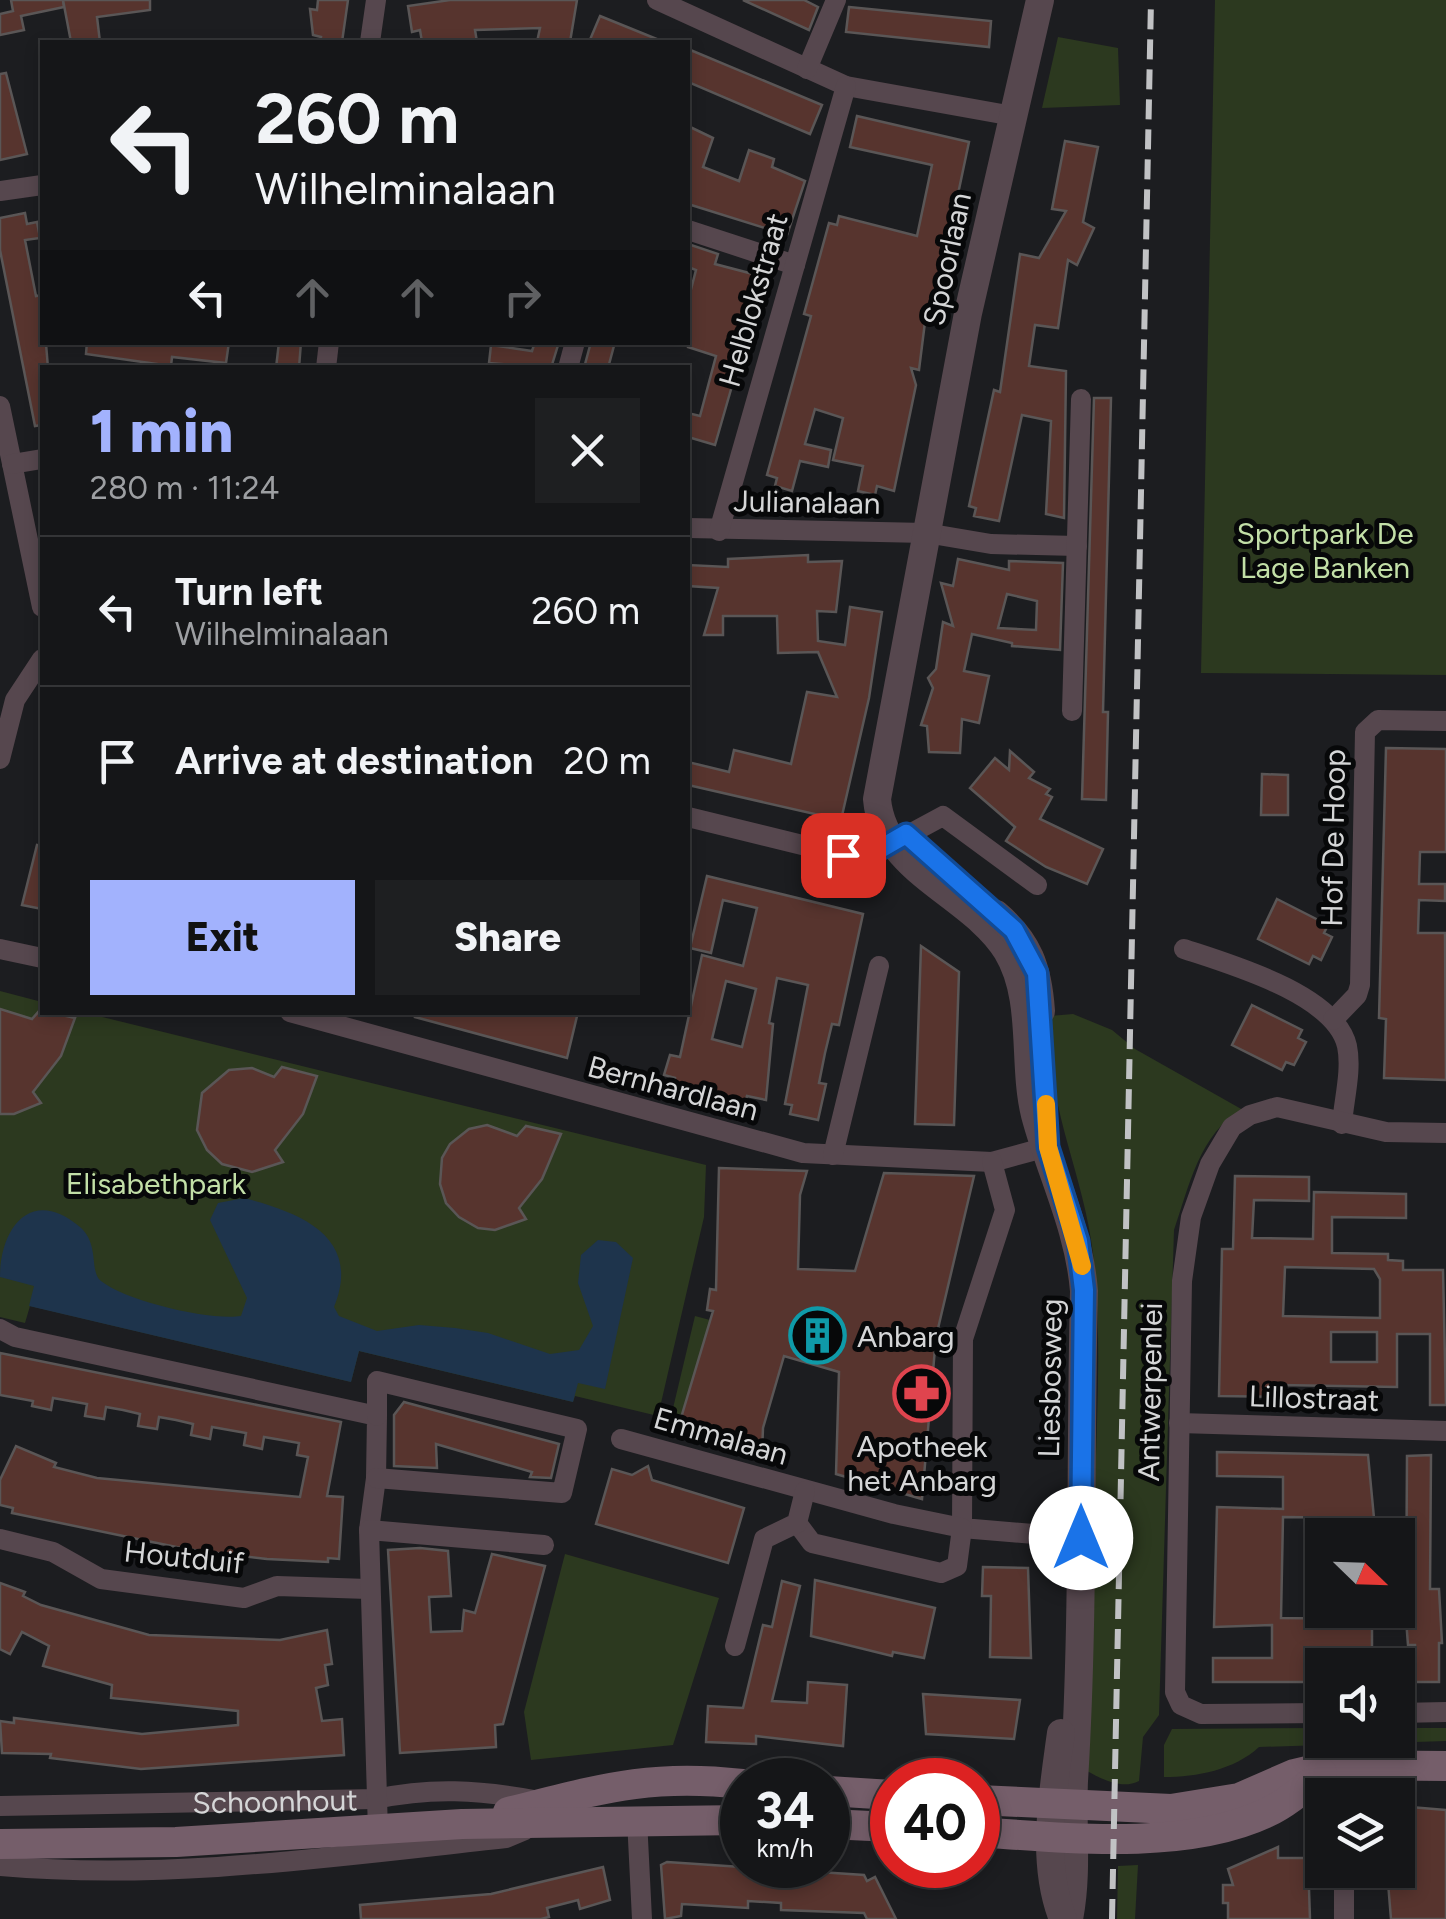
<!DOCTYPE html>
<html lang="en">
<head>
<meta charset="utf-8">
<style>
	body { margin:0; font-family:Figtree,sans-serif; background:#1e1f21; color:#f1f3f6; height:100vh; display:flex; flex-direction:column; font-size:38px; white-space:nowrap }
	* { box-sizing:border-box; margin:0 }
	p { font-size:32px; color:#9d9fa2 }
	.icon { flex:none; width:55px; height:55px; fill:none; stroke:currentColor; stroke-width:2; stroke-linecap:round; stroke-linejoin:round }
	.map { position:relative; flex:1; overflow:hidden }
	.sheet { position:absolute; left:40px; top:365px; width:650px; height:650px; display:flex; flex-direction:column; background:#151618; border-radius:0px; box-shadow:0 5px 15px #0003,0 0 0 2px #343537 }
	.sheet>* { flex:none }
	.top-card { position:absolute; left:40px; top:40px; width:650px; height:305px; border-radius:0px; box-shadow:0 5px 15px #0003,0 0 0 2px #343537; background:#151618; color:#f1f3f6; overflow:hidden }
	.needle { width:65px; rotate:113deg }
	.buttons { position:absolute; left:1305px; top:1518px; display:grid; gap:20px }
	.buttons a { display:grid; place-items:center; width:110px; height:110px; border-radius:0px; background:#151618; box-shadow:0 5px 15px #0003,0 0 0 2px #343537; font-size:50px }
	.speed { position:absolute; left:720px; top:1758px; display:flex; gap:20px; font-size:50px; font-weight:700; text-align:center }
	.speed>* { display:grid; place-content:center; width:130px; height:130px; border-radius:50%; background:#151618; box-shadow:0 5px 15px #0003,0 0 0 2px #343537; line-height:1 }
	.speed small { font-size:25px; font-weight:400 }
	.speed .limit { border:15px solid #d22; background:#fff; color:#111 }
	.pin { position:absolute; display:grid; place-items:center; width:85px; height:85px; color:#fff; margin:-42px; border-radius:20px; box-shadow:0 5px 15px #0006 }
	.me { position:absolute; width:110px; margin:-55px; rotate:0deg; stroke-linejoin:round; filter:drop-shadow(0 0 8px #0008) }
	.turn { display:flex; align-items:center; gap:35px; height:210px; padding:0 50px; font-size:45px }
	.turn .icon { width:130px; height:130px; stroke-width:2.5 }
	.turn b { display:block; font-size:70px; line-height:85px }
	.lanes { display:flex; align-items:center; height:95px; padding:0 50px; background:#0003; justify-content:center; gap:50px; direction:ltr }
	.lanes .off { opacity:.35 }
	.round { display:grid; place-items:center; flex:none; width:105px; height:105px; border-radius:0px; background:#1e1f21 }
	.summary { display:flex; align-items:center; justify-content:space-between; height:170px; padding:0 50px }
	h1 { font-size:60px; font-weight:800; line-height:75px; color:#a2b2fd }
	.primary-button { display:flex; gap:20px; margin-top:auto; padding:20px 50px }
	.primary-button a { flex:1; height:115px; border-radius:0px; background:#a2b2fd; color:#111; font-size:40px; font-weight:800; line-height:115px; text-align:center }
	.primary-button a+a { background:#1e1f21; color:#f1f3f6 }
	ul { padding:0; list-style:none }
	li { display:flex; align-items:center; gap:30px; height:150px; padding:0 50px; border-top:2px solid #343537 }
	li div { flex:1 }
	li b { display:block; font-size:38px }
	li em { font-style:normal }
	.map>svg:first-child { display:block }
	.green { fill:#2c391f }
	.water { fill:#1e344c }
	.building { fill:#57342e; stroke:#5a5656; stroke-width:2.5; fill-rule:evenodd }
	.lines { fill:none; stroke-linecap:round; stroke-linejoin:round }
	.minor { stroke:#56474e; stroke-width:20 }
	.tertiary { stroke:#56474e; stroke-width:28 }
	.secondary { stroke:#755e6a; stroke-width:30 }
	.rail { stroke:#c1c2c4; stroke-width:6; stroke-dasharray:20 10; stroke-linecap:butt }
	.route-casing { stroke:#114b97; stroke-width:25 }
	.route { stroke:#1a73e8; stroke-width:18 }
	.slow { stroke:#f59e0b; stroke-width:18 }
	.labels { text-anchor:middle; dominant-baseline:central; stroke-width:10; stroke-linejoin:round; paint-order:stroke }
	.street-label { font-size:30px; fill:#d5d6d7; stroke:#070809 }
	.park-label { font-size:30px; fill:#c2dfa7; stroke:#070809 }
	.poi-label { font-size:30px; fill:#d5d6d7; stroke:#070809; text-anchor:start }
</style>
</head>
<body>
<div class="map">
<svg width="1446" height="1919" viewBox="0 0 1446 1919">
	<rect width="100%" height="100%" fill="#1c1d20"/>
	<g class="green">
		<polygon points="1215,0 1446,0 1446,675 1201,673"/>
		<polygon points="1058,37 1118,48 1120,105 1042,108"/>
		<polygon points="0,991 42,1002 42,1012 86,1013 706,1165 704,1217 658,1416 575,1396 573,1402 359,1351 351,1382 30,1306 25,1323 0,1317"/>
		<path d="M 1073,1014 L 1112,1030 L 1135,1049 L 1243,1110 C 1200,1130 1188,1190 1174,1230 L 1159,1715 L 1143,1737 L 1139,1781 C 1122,1790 1102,1779 1087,1771 C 1093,1677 1093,1583 1095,1489 C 1097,1411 1102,1332 1093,1253 C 1083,1170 1044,1102 1050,1016 Z"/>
		<polygon points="695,1316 710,1320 678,1428 669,1425"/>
		<polygon points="565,1554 719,1598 673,1745 531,1760 524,1712"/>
		<path d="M 1322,1728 L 1322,1740 L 1398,1740 L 1398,1728 L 1446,1728 L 1446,1741 L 1259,1747 C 1234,1770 1197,1777 1164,1777 L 1164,1745 L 1172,1729 Z"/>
		<polygon points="1138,1865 1135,1919 1117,1919 1118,1866"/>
	</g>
	<path class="water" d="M 244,1198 C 303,1213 362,1238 334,1307 L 339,1316 L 377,1331 L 419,1325 L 455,1328 L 488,1333 L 550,1354 L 579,1350 L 593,1326 L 578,1283 L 581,1255 L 598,1240 L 616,1242 L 633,1258 L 605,1389 L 578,1383 L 573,1402 L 359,1351 L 351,1382 L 29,1306 L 34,1286 L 0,1277 C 0,1227 32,1186 80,1227 C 100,1244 89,1272 101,1281 C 126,1301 210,1321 241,1316 L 247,1298 L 210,1220 L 218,1203 Z"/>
	<g class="building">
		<polygon points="11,0 63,0 64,7 21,16 24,30 0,35 0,14 13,11"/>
		<polygon points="63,0 150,0 150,10 97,17 100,42 71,42"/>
		<polygon points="318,0 348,0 342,42 320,42 321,37 313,35 310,9 317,10"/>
		<polygon points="450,0 577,0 570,42 537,42 540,28 475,30 477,42 422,42 420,30 412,32 408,6"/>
		<polygon points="743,0 804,0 818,7 809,30"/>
		<polygon points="849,7 991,21 989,47 846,32"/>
		<polygon points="600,16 664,42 589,42"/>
		<polygon points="688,49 822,105 810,134 688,82"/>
		<polygon points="6,73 27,154 0,160 0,74"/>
		<polygon points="857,116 969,142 939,284 929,324 925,322 919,370 911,368 916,385 894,491 877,486 875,495 858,491 863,466 833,460 843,418 815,409 805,444 831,450 828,467 800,461 792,491 775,486 777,478 767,475 811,316 804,314 829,223 837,225 839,216 917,236 932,165 850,147"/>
		<polygon points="688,126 713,138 703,167 739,181 749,150 774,159 772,167 805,181 787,235 688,204"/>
		<polygon points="1065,141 1098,147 1083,222 1094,228 1077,265 1068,260 1058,328 1035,325 1029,366 1066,371 1064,518 1046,514 1051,421 1022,415 999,521 974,516 976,508 969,506 994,390 1000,392 1020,254 1039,258 1066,211 1052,209"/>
		<polygon points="25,213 27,224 37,222 40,238 25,240 36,296 42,295 48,368 42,368 42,425 35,426 0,250 0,218"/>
		<polygon points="688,244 718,254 715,264 772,279 762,315 753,313 715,445 688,437 688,413 700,416 716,356 688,347 688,301 696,270 688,267"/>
		<polygon points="87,342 229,342 226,363 172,357 171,366 86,354"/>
		<polygon points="279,342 301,342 299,368 276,368"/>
		<polygon points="535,342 559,342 551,368 489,363 491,345 532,351"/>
		<polygon points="591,342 615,342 608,368 584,368"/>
		<polygon points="1094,398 1111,398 1103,712 1108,712 1106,800 1082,799"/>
		<polygon points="808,555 808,562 842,561 836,612 817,611 818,641 845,645 850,607 882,612 869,698 841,820 688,785 688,762 729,772 734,750 791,764 807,692 837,697 818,652 778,653 777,616 723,616 723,635 704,635 718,588 688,586 688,565 728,567 728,559"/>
		<path d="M 958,559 L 1009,570 L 1009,561 L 1063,563 L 1060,650 L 1012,646 L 1012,643 L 972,634 L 964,671 L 989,676 L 979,723 L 962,719 L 960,753 L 929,752 L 927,726 L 921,725 L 933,688 L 928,678 L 936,669 L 943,622 L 953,626 L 941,583 L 953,586 ZM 1007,594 L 1037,601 L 1036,630 L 998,628 Z"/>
		<polygon points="1386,748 1446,749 1446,852 1420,852 1419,884 1445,884 1445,901 1419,900 1418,933 1445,933 1446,1080 1384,1078 1386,1019 1379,1018"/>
		<polygon points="1010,751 1034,772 1029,778 1050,789 1046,794 1052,797 1040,819 1103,849 1087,884 1046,867 1006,841 1015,827 970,788 995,758 1009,770"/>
		<polygon points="1262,774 1288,775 1288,815 1261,815"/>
		<polygon points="37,845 42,846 42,909 22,905"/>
		<path d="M 707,876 L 863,914 L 839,1025 L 832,1024 L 825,1053 L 819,1083 L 826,1084 L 818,1120 L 790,1114 L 792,1105 L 785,1104 L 808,985 L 777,978 L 769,1023 L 773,1024 L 766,1100 L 747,1096 L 745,1103 L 674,1085 L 675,1078 L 664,1075 L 670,1055 L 680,1057 L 702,955 L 743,966 L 757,908 L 723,900 L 711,953 L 690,948 ZM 726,981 L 756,989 L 742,1047 L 712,1039 Z"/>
		<polygon points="1277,899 1328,925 1324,933 1332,937 1321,960 1313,956 1309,964 1258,939"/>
		<polygon points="921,946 959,972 954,1125 915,1124"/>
		<polygon points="1252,1005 1302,1030 1298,1038 1306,1042 1294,1065 1286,1062 1282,1070 1232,1045"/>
		<polygon points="0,1009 32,1019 40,1010 75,1018 61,1056 33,1092 41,1103 14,1114 0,1114"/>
		<polygon points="416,1012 578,1012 567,1058 415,1017"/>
		<polygon points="282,1067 317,1076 303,1114 275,1150 283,1162 252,1172 222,1164 207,1150 197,1130 202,1093 229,1070 252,1068 274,1077"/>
		<polygon points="487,1125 517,1136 526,1126 561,1134 542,1179 519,1208 526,1219 495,1230 478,1228 459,1217 446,1203 440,1184 442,1158 450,1144 469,1129"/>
		<polygon points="719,1168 807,1171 800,1195 798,1269 855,1271 884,1173 974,1176 936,1337 922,1499 836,1474 839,1372 784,1356 763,1428 762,1453 678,1428 713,1311 707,1310 710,1289 716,1290"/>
		<path d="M 1235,1176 L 1309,1177 L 1309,1201 L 1254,1200 L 1252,1238 L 1313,1239 L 1314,1192 L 1406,1194 L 1406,1218 L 1332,1217 L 1332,1253 L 1388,1254 L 1388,1260 L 1403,1261 L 1403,1270 L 1443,1270 L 1446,1405 L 1430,1405 L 1430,1334 L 1397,1334 L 1397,1387 L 1281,1385 L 1281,1397 L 1219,1396 L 1222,1249 L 1233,1249 ZM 1285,1267 L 1374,1269 L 1380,1279 L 1380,1318 L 1283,1316 ZM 1331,1332 L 1377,1332 L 1377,1362 L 1331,1362 Z"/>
		<polygon points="0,1353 341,1422 327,1496 343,1497 339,1559 328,1558 328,1562 267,1559 186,1549 12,1513 13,1508 0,1505 0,1480 16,1446 56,1463 54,1467 97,1478 300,1497 308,1457 297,1455 299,1443 264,1437 262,1449 244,1445 246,1433 212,1427 210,1439 191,1435 193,1424 176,1420 159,1417 157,1429 138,1426 140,1414 123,1410 106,1407 104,1419 85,1416 87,1404 53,1398 51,1410 32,1406 33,1401 0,1395"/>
		<polygon points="404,1402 559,1444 551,1478 530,1477 532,1472 436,1444 437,1468 394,1466 394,1415"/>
		<polygon points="1217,1452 1368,1455 1374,1518 1283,1517 1281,1618 1372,1619 1372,1665 1322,1665 1322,1682 1213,1682 1213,1658 1272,1658 1272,1625 1214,1627 1217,1507 1283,1509 1283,1477 1217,1476"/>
		<polygon points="1431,1455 1430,1589 1439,1589 1442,1643 1439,1643 1439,1682 1415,1682 1415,1645 1408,1645 1406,1619 1407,1456"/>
		<polygon points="648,1466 652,1480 744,1508 728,1563 596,1524 612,1469 632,1475"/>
		<polygon points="420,1548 448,1551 451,1596 429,1597 431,1632 462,1631 464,1610 475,1613 492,1554 545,1566 503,1724 495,1725 496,1747 400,1753 388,1550"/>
		<polygon points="983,1567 1028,1568 1031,1658 990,1657 991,1596 982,1596"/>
		<polygon points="815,1580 935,1608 924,1658 893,1652 892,1656 811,1636"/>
		<polygon points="782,1581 800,1586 772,1701 807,1703 808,1682 847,1685 843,1746 756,1736 756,1744 706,1742 708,1706 743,1708 763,1625 772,1627"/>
		<polygon points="0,1583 25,1592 23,1596 41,1605 149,1635 280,1640 327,1630 332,1664 325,1665 328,1685 316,1688 322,1721 342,1719 344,1755 141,1769 50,1758 51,1754 2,1753 0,1721 14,1723 14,1718 142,1734 238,1725 238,1711 111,1698 112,1685 43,1666 49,1646 22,1632 10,1654 0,1649"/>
		<polygon points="923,1694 1020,1700 1014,1739 926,1734"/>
		<polygon points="1398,1806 1446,1810 1446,1919 1391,1919 1387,1870 1398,1870"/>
		<polygon points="1278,1847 1278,1858 1308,1858 1310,1919 1228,1919 1228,1903 1223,1903 1223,1885 1233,1885 1228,1869"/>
		<polygon points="667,1862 864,1875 867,1881 875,1877 896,1919 867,1919 864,1913 781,1910 781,1903 748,1901 748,1908 682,1904 681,1916 665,1919 661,1865"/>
		<polygon points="603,1867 610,1900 580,1909 578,1900 547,1908 549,1917 541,1919 361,1919 360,1905 491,1894"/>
	</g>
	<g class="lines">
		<g class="minor">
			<polyline points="657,0 846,86 1013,116"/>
			<polyline points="370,42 376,0"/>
			<polyline points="807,69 836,0"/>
			<polyline points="0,191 42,185"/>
			<polyline points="688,230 795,265"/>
			<polyline points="326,368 329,342"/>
			<polyline points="568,368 575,342"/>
			<polyline points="0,406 42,607"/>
			<polyline points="12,464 42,459"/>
			<polyline points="688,528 926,533 991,544 1077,546"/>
			<polyline points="719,531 846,86"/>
			<polyline points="1072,711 1081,399"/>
			<polyline points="0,759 15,700 42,659"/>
			<polyline points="688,817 843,855 867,857 943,816 1037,885"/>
			<polyline points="0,949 42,958"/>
			<path d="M 1184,949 C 1229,964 1335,994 1347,1046 C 1352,1070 1344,1099 1342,1124"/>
			<polyline points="290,1012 803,1153 992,1162 1047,1147"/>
			<polyline points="1333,1020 1357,995 1360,985 1365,732 1378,720 1445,721"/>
			<polyline points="833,1155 879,966"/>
			<polyline points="992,1162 1005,1210 963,1339 962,1528 1081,1538"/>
			<polyline points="0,1329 15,1337 377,1416 376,1478 369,1530"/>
			<polyline points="1179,1423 1446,1431"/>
			<polyline points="621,1439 894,1514 962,1528 957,1566 941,1573 812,1543 797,1523"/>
			<polyline points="376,1478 562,1493 577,1429 377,1381 377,1416"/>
			<polyline points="0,1539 53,1552 101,1579 244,1598 277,1586 368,1589"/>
			<polyline points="735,1646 764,1539 797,1523 805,1491"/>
			<polyline points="1322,1713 1201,1714 1181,1705 1175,1692 1182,1281 1191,1217 1210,1164 1232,1127 1250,1115 1277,1107 1386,1132 1446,1133"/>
			<polyline points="1398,1713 1446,1712"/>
			<path id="s1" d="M 0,1806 L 376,1799 C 431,1787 479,1790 534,1800"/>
			<polyline points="637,1819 642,1919"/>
			<polyline points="378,1831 369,1530 544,1545"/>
			<path d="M 0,1866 C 168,1881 339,1856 506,1838 L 525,1830"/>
			<polyline points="1344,1870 1344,1919"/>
		</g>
		<g class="tertiary">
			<path d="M 1040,0 L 968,313 L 877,799 C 883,872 973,895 1007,951 C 1036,999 1022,1063 1035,1115 C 1051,1175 1079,1228 1084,1291 C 1080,1454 1084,1619 1074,1781 C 1072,1828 1078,1873 1069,1919"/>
			<path d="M 996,914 C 1029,942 1038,968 1041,1011"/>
			<path d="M 1061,1733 C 1053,1792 1040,1862 1063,1919"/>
		</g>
		<g class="secondary">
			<polyline points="828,1791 892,1795"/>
			<polyline points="978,1800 1171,1809 1239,1798 1294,1774 1332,1765 1446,1766"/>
			<path d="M 508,1812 C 597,1790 649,1773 742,1784"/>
			<polyline points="828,1824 892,1827"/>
			<path d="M 978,1832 C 1065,1838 1185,1851 1266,1813 C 1286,1804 1304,1788 1322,1773"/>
			<polyline points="0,1844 176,1842 462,1824 742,1820"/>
		</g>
		<polyline class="rail" points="1112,1919 1151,0"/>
	</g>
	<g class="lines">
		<defs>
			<polyline id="route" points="843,855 868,856 906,834 1014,930 1037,973 1048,1147 1078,1241 1084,1290 1081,1538"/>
		</defs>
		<use href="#route" class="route-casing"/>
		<use href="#route" class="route"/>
		<polyline class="slow" points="1046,1104 1048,1147 1082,1266"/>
	</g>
	<defs>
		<symbol id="building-ring" viewBox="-11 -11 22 22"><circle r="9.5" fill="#070809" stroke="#0f9aa8" stroke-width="1.5"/><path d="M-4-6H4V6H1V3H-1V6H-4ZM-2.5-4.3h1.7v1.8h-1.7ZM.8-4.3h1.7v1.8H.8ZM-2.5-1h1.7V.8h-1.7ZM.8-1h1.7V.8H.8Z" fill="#0f9aa8"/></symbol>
		<symbol id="pharmacy-ring" viewBox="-11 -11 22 22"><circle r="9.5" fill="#070809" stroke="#e0444e" stroke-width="1.5"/><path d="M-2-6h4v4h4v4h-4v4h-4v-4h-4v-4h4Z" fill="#e0444e"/></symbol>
	</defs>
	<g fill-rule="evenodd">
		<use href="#building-ring" x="786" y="1304" width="63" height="63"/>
		<use href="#pharmacy-ring" x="890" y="1362" width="63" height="63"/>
	</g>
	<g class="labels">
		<g class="street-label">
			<text transform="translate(947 259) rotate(-78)">Spoorlaan</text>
			<text transform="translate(753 300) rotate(-74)">Helblokstraat</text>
			<text transform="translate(807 502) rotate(1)">Julianalaan</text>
			<text transform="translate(1333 838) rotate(-89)">Hof De Hoop</text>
			<text transform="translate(673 1088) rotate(15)">Bernhardlaan</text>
			<text transform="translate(1050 1378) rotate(-89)">Liesbosweg</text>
			<text transform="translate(1150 1392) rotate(-89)">Antwerpenlei</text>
			<text transform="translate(1314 1398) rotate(2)">Lillostraat</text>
			<text transform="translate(721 1436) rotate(16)">Emmalaan</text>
			<text transform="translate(184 1557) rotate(6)">Houtduif</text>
			<text stroke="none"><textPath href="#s1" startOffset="275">Schoonhout</textPath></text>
		</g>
		<g class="park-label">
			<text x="1325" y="533">Sportpark De<tspan x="1325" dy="34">Lage Banken</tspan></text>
			<text x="156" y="1183">Elisabethpark</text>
		</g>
		<g class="poi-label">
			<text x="857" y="1336">Anbarg</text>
			<text x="922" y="1446" text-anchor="middle">Apotheek<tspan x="922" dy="34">het Anbarg</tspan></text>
		</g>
	</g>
</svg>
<div class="buttons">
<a><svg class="needle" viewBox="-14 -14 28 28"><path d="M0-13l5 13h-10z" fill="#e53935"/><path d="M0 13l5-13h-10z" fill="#9d9fa2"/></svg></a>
<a><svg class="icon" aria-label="sound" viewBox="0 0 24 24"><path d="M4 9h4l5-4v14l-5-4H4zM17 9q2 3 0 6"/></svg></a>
<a><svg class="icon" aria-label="layers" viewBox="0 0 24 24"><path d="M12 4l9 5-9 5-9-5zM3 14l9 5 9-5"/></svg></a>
</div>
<div class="speed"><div>34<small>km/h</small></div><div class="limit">40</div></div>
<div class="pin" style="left:843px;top:855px;background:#d93025"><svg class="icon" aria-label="arrive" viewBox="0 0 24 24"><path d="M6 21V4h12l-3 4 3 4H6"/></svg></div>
<svg class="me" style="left:1081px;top:1538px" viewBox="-20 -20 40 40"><circle r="19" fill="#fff"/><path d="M0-13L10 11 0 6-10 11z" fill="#1a73e8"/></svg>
<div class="top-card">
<div class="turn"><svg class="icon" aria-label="left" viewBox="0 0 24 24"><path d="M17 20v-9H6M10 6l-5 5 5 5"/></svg><div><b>260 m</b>Wilhelminalaan</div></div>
<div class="lanes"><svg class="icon" aria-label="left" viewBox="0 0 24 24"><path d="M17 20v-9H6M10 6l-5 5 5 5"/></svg><svg class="icon off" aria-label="ahead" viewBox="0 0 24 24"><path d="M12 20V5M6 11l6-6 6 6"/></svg><svg class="icon off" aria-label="ahead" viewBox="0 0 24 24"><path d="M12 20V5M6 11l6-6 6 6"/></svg><svg class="icon off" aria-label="right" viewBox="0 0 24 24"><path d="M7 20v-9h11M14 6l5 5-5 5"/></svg></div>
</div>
<section class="sheet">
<div class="summary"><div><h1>1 min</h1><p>280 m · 11:24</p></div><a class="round"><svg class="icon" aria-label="close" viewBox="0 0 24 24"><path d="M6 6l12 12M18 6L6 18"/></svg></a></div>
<ul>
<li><svg class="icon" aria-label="left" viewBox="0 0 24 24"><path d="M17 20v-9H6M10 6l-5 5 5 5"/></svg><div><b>Turn left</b><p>Wilhelminalaan</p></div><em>260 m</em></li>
<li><svg class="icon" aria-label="arrive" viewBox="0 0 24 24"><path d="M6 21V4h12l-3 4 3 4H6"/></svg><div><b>Arrive at destination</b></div><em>20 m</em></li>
</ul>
<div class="primary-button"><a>Exit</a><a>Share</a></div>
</section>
</div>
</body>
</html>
